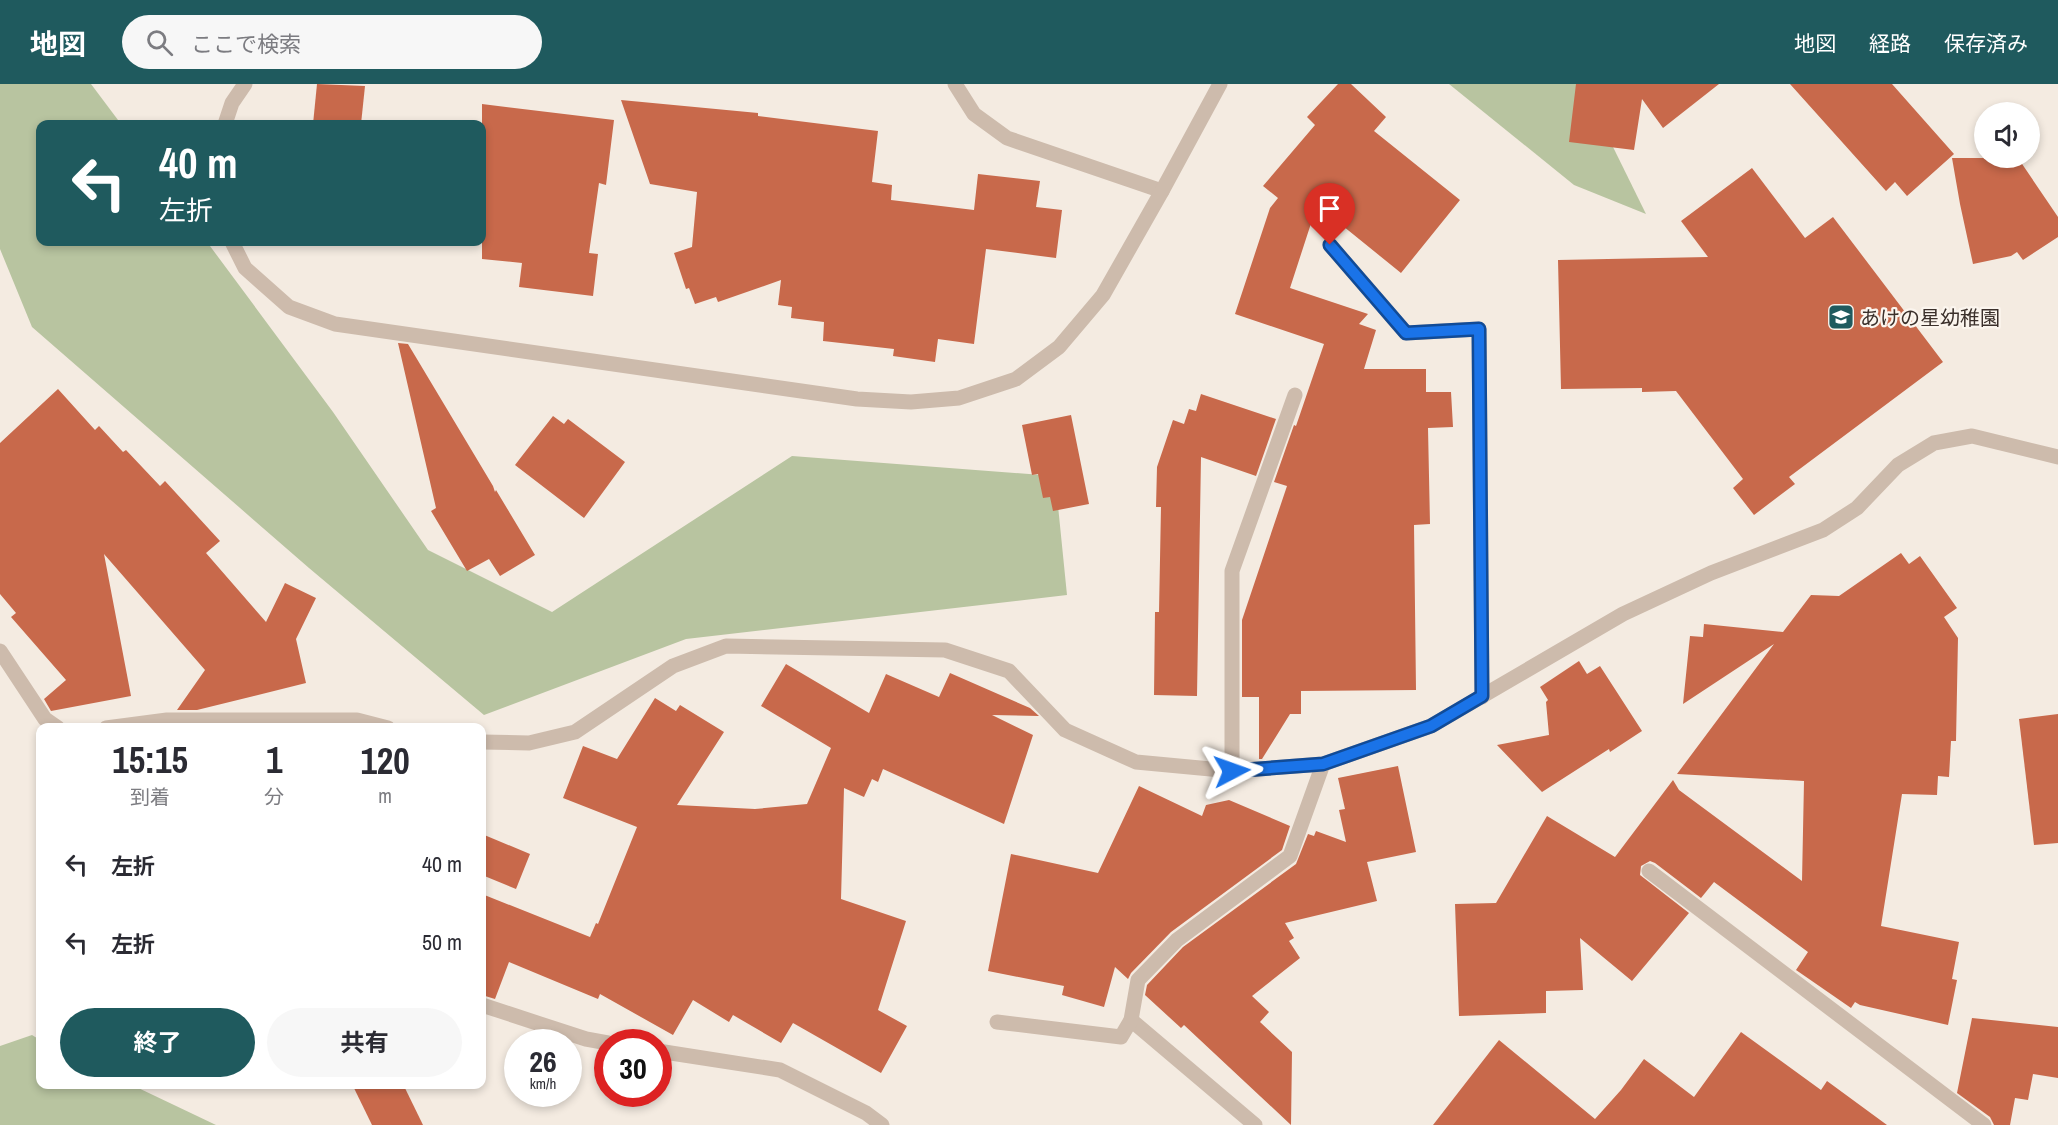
<!DOCTYPE html>
<html lang="ja">
<head>
<meta charset="utf-8">
<style>
	body { margin:0; font-family:"Archivo Narrow","Noto Sans JP",sans-serif; background:#f7f7f7; color:#2b2b33; height:100vh; display:flex; flex-direction:column; font-size:22px; white-space:nowrap }
	* { box-sizing:border-box; margin:0 }
	p { font-size:20px; color:#7c7c81 }
	.icon { flex:none; width:33px; height:33px; fill:none; stroke:currentColor; stroke-width:2; stroke-linecap:round; stroke-linejoin:round }
	.map { position:relative; flex:1; overflow:hidden }
	.side { position:absolute; left:36px; top:639px; width:450px; height:366px; display:flex; flex-direction:column; background:#fff; border-radius:12px; box-shadow:0 3px 9px #0003 }
	.side>* { flex:none }
	.guide { position:absolute; left:36px; top:36px; width:450px; height:126px; border-radius:12px; box-shadow:0 3px 9px #0003; background:#1f5a5e; color:#fff; overflow:hidden }
	.buttons { position:absolute; left:1974px; top:18px; display:grid; gap:12px }
	.buttons a { display:grid; place-items:center; width:66px; height:66px; border-radius:50%; background:#fff; box-shadow:0 3px 9px #0003; font-size:30px }
	.speed { position:absolute; left:504px; top:945px; display:flex; gap:12px; font-size:30px; font-weight:700; text-align:center }
	.speed>* { display:grid; place-content:center; width:78px; height:78px; border-radius:50%; background:#fff; box-shadow:0 3px 9px #0003; line-height:1 }
	.speed small { font-size:15px; font-weight:400 }
	.speed .limit { border:9px solid #d22; background:#fff; color:#111 }
	.pin { position:absolute; display:grid; place-items:center; width:51px; height:51px; color:#fff; margin:-62px -26px; border-radius:50% 50% 50% 0; rotate:-45deg; box-shadow:0 0 6px #0007 }
	.pin .icon { rotate:45deg }
	.me { position:absolute; width:66px; margin:-33px; rotate:86deg; stroke-linejoin:round; filter:drop-shadow(0 0 4px #0008) }
	.turn { display:flex; align-items:center; gap:21px; height:126px; padding:0 24px; font-size:27px }
	.turn .icon { width:78px; height:78px; stroke-width:2.5 }
	.turn b { display:block; font-size:42px; line-height:51px }
	.eta { display:flex; justify-content:space-evenly; align-items:center; height:102px; text-align:center }
	.eta b { font-size:36px; font-weight:700; line-height:42px }
	.cta { display:flex; gap:12px; margin-top:auto; padding:12px 24px }
	.cta a { flex:1; height:69px; border-radius:36px; background:#1f5a5e; color:#fff; font-size:24px; font-weight:700; line-height:69px; text-align:center }
	.cta a+a { background:#f7f7f7; color:#2b2b33 }
	ul { padding:0; list-style:none }
	li { display:flex; align-items:center; gap:18px; height:78px; padding:0 24px }
	li div { flex:1 }
	li b { display:block; font-size:22px }
	li em { font-style:normal }
	header { display:flex; align-items:center; gap:36px; box-sizing:border-box; height:84px; padding:0 30px; background:#1f5a5e; color:#fff }
	header strong { font-size:28px }
	nav { display:flex; gap:33px; margin-inline-start:auto; font-size:21px }
	.search { width:420px; height:54px; background:#f7f7f7; display:flex; align-items:center; gap:15px; box-sizing:border-box; padding:0 21px; border-radius:33px; color:#7c7c81; font-size:22px }
	.map>svg:first-child { display:block }
	.green { fill:#b8c4a0 }
	.building { fill:#c8694b }
	.lines { fill:none; stroke-linecap:round; stroke-linejoin:round }
	.minor { stroke:#cdbbac; stroke-width:15 }
	.route-casing { stroke:#114b97; stroke-width:15 }
	.route { stroke:#1a73e8; stroke-width:10 }
	.labels { text-anchor:middle; dominant-baseline:central; stroke-width:4.5; stroke-linejoin:round; paint-order:stroke }
	.poi-label { font-size:20px; fill:#3b302b; stroke:#fbf5ee; text-anchor:start }
</style>
</head>
<body>
<header>
<strong>地図</strong>
<div class="search"><svg class="icon" aria-label="search" viewBox="0 0 24 24"><circle cx="10" cy="10" r="6"/><path d="M15 15l6 6"/></svg>ここで検索</div>
<nav><a>地図</a><a>経路</a><a>保存済み</a></nav>
</header>
<div class="map">
<svg width="2058" height="1041" viewBox="0 0 2058 1041">
	<rect width="100%" height="100%" fill="#f4ebe1"/>
	<g class="green">
		<polygon points="0,0 91,0 121,40 40,40 40,158 207,158 333,328 428,466 552,528 792,372 1055,392 1067,511 686,555 484,631 309,484 32,243 0,165"/>
		<polygon points="1449,0 1582,0 1646,130 1574,101"/>
		<polygon points="32,951 40,956 40,1000 132,1001 216,1041 0,1041 0,962"/>
	</g>
	<g class="building">
		<polygon points="317,0 365,2 361,40 313,40"/>
		<polygon points="1338,0 1351,0 1386,33 1374,47 1460,116 1401,189 1317,121 1290,204 1368,230 1359,240 1376,246 1364,285 1426,285 1426,308 1451,308 1453,343 1428,344 1430,440 1414,441 1416,606 1301,607 1301,630 1290,630 1262,675 1259,675 1259,613 1242,613 1242,536 1287,402 1274,398 1294,341 1296,342 1324,260 1235,230 1270,124 1278,114 1263,102 1315,41 1307,33"/>
		<polygon points="1576,0 1719,0 1663,44 1642,15 1634,66 1569,58"/>
		<polygon points="1790,0 1892,0 1954,70 1907,112 1895,98 1886,107"/>
		<polygon points="621,16 758,29 758,32 878,47 872,98 892,101 891,116 974,126 978,90 1040,97 1036,123 1062,126 1056,174 986,165 974,260 938,255 935,278 893,272 894,265 823,257 824,238 791,234 792,223 778,221 781,196 718,218 716,213 695,220 689,204 686,205 674,169 692,163 697,108 650,100"/>
		<polygon points="482,20 614,36 606,101 599,99 589,169 598,170 593,212 519,203 522,179 482,175"/>
		<polygon points="1952,74 2018,74 2058,133 2058,153 2023,176 2017,168 2011,172 1973,180 1960,120"/>
		<polygon points="1752,84 1805,154 1833,133 1943,278 1789,393 1795,400 1754,431 1733,404 1743,395 1676,307 1642,308 1642,304 1561,305 1558,176 1708,173 1681,137"/>
		<polygon points="398,259 408,260 493,402 495,408 496,406 535,471 500,492 489,475 467,487 431,427 436,424"/>
		<polygon points="58,305 95,346 99,342 123,368 126,366 160,402 165,397 220,457 206,469 266,538 285,499 316,514 296,555 306,599 197,626 177,626 205,586 104,470 131,612 51,627 44,615 66,596 11,533 16,529 0,510 0,359"/>
		<polygon points="1201,310 1276,335 1256,392 1201,373 1197,612 1154,611 1155,528 1159,528 1161,423 1156,423 1157,383 1173,336 1184,340 1189,325 1196,327"/>
		<polygon points="1071,331 1089,420 1053,427 1050,413 1043,414 1038,390 1032,391 1022,341"/>
		<polygon points="553,332 564,340 568,335 625,378 584,434 515,381"/>
		<polygon points="1901,469 1909,480 1920,472 1957,524 1944,533 1958,554 1956,657 1951,657 1949,693 1938,692 1937,711 1902,710 1881,842 1959,858 1952,895 1957,896 1948,941 1860,921 1855,918 1851,924 1796,886 1808,868 1714,798 1701,814 1655,779 1650,777 1641,782 1640,791 1689,829 1632,897 1580,854 1583,906 1546,907 1546,929 1459,932 1455,820 1496,819 1547,732 1615,773 1673,696 1679,706 1802,797 1804,697 1677,690 1774,560 1683,620 1690,552 1703,553 1704,540 1783,548 1811,511 1839,512"/>
		<polygon points="1579,577 1587,590 1600,582 1642,647 1610,668 1609,665 1542,708 1497,661 1549,651 1546,618 1548,616 1540,603"/>
		<polygon points="786,580 869,629 886,590 939,613 950,589 1030,624 1039,632 992,631 1033,651 1004,740 883,685 878,698 872,695 864,713 844,704 841,815 906,837 878,926 907,942 881,989 793,939 781,959 733,931 729,938 693,916 673,951 600,910 598,915 509,878 495,915 482,911 482,810 590,853 596,839 598,840 637,743 563,714 583,662 617,675 655,614 676,627 680,621 724,648 677,721 755,725 807,720 831,664 761,622"/>
		<polygon points="2058,630 2058,759 2034,761 2019,635"/>
		<polygon points="1398,682 1416,768 1367,778 1377,817 1285,839 1294,854 1289,857 1300,874 1252,912 1269,928 1260,938 1292,968 1291,1041 1184,941 1181,944 1145,911 1147,901 1183,863 1296,780 1308,750 1314,752 1316,747 1346,758 1339,726 1345,725 1338,694"/>
		<polygon points="1139,702 1202,732 1206,721 1229,716 1290,742 1282,766 1171,848 1131,889 1128,895 1115,883 1104,923 1062,911 1064,902 988,887 1011,770 1098,789"/>
		<polygon points="482,750 530,770 516,805 482,791"/>
		<polygon points="1972,934 2058,943 2058,994 2033,990 2028,1016 2015,1014 2010,1041 1994,1041 1990,1033 1957,1009"/>
		<polygon points="1741,948 1821,1006 1827,997 1887,1041 1433,1041 1499,956 1595,1035 1621,1006 1644,975 1694,1013"/>
		<polygon points="352,1000 403,1000 423,1041 372,1041"/>
	</g>
	<g class="lines">
		<g class="minor">
			<polyline points="955,0 974,30 1007,54 1162,107"/>
			<polyline points="225,40 232,19 245,0"/>
			<polyline points="232,158 245,184 289,223 335,240 857,315 911,318 959,314 1016,295 1059,263 1103,211 1162,107 1220,0"/>
			<polyline points="1330,161 1406,249 1479,245 1482,613"/>
			<polyline points="0,567 45,635 58,644"/>
			<polyline points="106,644 167,636 357,636 388,644"/>
			<polyline points="482,658 529,659 575,648 673,582 726,562 945,566 1009,587 1065,646 1136,678 1232,687 1323,680 1431,642 1623,530 1711,489 1823,446 1857,424 1898,381 1934,359 1972,352 2058,373"/>
			<polyline points="1232,687 1232,487 1295,311"/>
			<polyline points="1649,787 1984,1041"/>
			<polyline points="482,921 586,955 608,959"/>
			<polyline points="1131,936 1255,1041"/>
			<polyline points="997,938 1121,953 1131,936 1138,896 1177,856 1290,772 1323,680"/>
			<polyline points="658,967 780,986 866,1029 882,1041"/>
		</g>
	</g>
	<g class="lines">
		<defs>
			<polyline id="route" points="1232,687 1323,680 1431,642 1482,612 1479,245 1406,249 1330,161"/>
		</defs>
		<use href="#route" class="route-casing"/>
		<use href="#route" class="route"/>
	</g>
	<defs>
		<symbol id="school-square" viewBox="-11 -11 22 22"><rect x="-9" y="-9" width="18" height="18" rx="4" fill="#1f5a5e" stroke="#fbf5ee"/><path d="M0-5L7-2L0 1L-7-2ZM-4 1L0 2.5L4 1V4Q0 6-4 4Z" fill="#fff"/></symbol>
	</defs>
	<g fill-rule="evenodd">
		<use href="#school-square" x="1826" y="218" width="30" height="30"/>
	</g>
	<g class="labels">
		<g class="poi-label">
			<text x="1860" y="233">あけの星幼稚園</text>
		</g>
	</g>
</svg>
<div class="buttons">
<a><svg class="icon" aria-label="sound" viewBox="0 0 24 24"><path d="M4 9h4l5-4v14l-5-4H4zM17 9q2 3 0 6"/></svg></a>
</div>
<div class="speed"><div>26<small>km/h</small></div><div class="limit">30</div></div>
<div class="pin" style="left:1330px;top:161px;background:#d93025"><svg class="icon" aria-label="arrive" viewBox="0 0 24 24"><path d="M6 21V4h12l-3 4 3 4H6"/></svg></div>
<svg class="me" style="left:1232px;top:687px" viewBox="-20 -20 40 40"><path d="M0-17L14 15 0 8-14 15z" fill="#1a73e8" stroke="#fff" stroke-width="4"/></svg>
<div class="guide">
<div class="turn"><svg class="icon" aria-label="left" viewBox="0 0 24 24"><path d="M17 20v-9H6M10 6l-5 5 5 5"/></svg><div><b>40 m</b>左折</div></div>
</div>
<section class="side">
<div class="eta">
<div><b>15:15</b><p>到着</p></div>
<div><b>1</b><p>分</p></div>
<div><b>120</b><p>m</p></div>
</div>
<ul>
<li><svg class="icon" aria-label="left" viewBox="0 0 24 24"><path d="M17 20v-9H6M10 6l-5 5 5 5"/></svg><div><b>左折</b></div><em>40 m</em></li>
<li><svg class="icon" aria-label="left" viewBox="0 0 24 24"><path d="M17 20v-9H6M10 6l-5 5 5 5"/></svg><div><b>左折</b></div><em>50 m</em></li>
</ul>
<div class="cta"><a>終了</a><a>共有</a></div>
</section>
</div>
</body>
</html>
